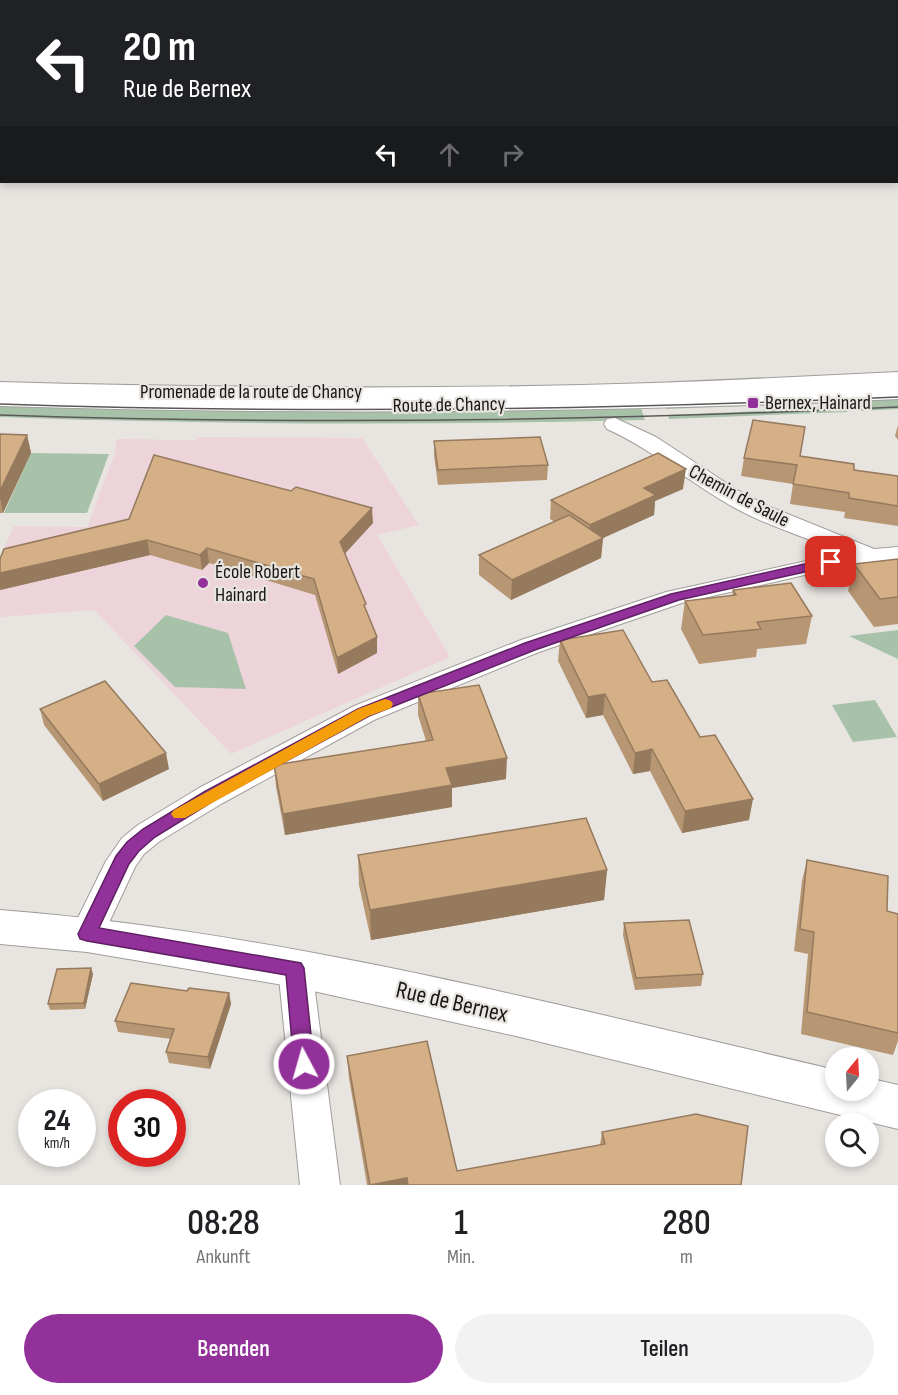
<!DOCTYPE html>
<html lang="de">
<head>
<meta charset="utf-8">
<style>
	body { margin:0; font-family:"Sofia Sans Condensed",sans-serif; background:#f2f2f2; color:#202124; height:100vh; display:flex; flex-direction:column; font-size:22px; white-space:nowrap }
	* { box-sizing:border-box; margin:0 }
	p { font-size:20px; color:#757577 }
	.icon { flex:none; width:33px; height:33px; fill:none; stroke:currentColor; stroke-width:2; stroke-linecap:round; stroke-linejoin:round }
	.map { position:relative; height:1185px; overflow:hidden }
	.panel { display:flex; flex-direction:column; background:#fff; flex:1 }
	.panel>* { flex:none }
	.top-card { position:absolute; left:0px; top:0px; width:898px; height:183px; box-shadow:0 3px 9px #0003; background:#202124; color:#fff; overflow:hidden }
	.needle { width:39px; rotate:18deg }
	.controls { position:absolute; left:825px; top:1047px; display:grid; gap:12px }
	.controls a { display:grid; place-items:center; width:54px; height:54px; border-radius:50%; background:#fff; box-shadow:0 3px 9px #0003; font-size:30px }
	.speed { position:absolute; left:18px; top:1089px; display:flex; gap:12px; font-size:30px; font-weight:700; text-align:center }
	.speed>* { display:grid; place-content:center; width:78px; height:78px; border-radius:50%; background:#fff; box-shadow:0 3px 9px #0003; line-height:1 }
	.speed small { font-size:15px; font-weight:400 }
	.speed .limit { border:9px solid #d22; background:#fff; color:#111 }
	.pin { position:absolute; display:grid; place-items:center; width:51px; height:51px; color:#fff; margin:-26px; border-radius:12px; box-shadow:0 3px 9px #0006 }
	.me { position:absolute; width:66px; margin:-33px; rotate:354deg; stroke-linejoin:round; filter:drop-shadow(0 0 4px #0008) }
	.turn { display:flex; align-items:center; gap:21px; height:126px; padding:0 24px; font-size:27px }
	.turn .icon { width:78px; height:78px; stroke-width:2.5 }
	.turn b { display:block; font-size:42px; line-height:51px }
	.lanes { display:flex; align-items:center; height:57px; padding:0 24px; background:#0003; justify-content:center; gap:30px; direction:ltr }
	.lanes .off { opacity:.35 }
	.eta { display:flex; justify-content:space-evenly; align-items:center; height:102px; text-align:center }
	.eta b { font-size:36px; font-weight:600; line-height:42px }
	.action { display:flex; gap:12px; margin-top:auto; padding:12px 24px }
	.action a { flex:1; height:69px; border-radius:36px; background:#923199; color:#fff; font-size:24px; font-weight:600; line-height:69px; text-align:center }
	.action a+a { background:#f2f2f2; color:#202124 }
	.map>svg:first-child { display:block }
	.education { fill:#edd4db }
	.green { fill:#a8c2aa }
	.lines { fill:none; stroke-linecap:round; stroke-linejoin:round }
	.street-casing { stroke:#a09d9a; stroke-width:2 }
	.secondary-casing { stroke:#a09d9a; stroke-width:2 }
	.street { fill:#fff; fill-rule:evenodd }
	.secondary { fill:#fff; fill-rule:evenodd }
	.tram { stroke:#5b5957; stroke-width:1.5 }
	.wall { fill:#b79673 }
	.shaded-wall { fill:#957a5e }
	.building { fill:#d5af86; stroke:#957a5e; stroke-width:1.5 }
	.route { fill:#923199; stroke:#5f2063; stroke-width:1.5 }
	.slow { fill:#f59e0b }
	.poi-dot { fill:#923199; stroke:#e8e5e1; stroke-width:2 }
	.labels { text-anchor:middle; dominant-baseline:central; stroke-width:4.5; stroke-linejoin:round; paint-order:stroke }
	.street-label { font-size:20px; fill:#181716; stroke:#e8e5e1 }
	.poi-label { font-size:20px; fill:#181716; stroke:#e8e5e1; text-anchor:start }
	.near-street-label { font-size:24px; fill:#181716; stroke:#e8e5e1 }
</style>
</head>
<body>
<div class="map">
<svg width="898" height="1185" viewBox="0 0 898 1185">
	<rect width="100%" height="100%" fill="#e8e5e1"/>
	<polygon class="education" points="198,437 362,438 419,525 377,535 450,657 231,754 94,610 0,617 0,557 14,526 87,527 115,453 117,439 196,440"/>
	<g class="green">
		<polygon points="280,0 693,0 688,2"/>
		<polygon points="898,394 898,409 861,411 853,402 666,409 664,404"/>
		<path d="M 0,402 L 640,405 L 645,420 C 430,425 215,425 0,417 Z"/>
		<polygon points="845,407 848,412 669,419 668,415"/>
		<polygon points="31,453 109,454 87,513 4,513"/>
		<polygon points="166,615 228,633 246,689 175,687 134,646"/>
		<polygon points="898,630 898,659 849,636"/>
		<polygon points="875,700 897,737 853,742 832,705"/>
	</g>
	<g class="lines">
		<defs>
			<g id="street">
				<polygon points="688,0 702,0 687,2"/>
				<path d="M 898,372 L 898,384 C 816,388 735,392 653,395 C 436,403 218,400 0,394 L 0,382 C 218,388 436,390 653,383 C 735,380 816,376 898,372 Z"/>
				<path d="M 615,418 L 656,437 L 737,490 L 768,506 L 874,549 L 898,547 L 898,561 L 831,569 L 682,603 L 539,652 L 374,720 L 221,804 L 160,841 L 144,854 L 135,867 L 99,944 L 87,948 L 75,944 L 70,934 L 106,861 L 122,838 L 138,825 L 199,788 L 354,706 L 521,640 L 666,592 L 843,553 C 808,538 770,527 737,509 C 692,485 654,450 607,429 L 604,424 L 607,419 Z"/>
				<polygon points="295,954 307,958 312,968 340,1185 300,1185 278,968 283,958"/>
			</g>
			<g id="secondary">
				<path d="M 898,383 L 898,399 C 599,413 300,415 0,406 L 0,390 C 300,399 599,396 898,383 Z"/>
				<path d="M 0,910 C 283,932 560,1006 836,1070 L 836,1090 L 868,1090 L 868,1078 L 898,1085 L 898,1129 L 516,1036 L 295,987 L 87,952 L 0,944 Z"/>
			</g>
		</defs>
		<use href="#street" class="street-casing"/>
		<use href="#secondary" class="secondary-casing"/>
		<use href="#street" class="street"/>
		<use href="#secondary" class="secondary"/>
		<g class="tram">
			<path d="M 0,404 C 300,414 599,410 898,397"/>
			<path d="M 0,415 C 300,425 599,421 898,407"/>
		</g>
	</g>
	<g class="wall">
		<polygon points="898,425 898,440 895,436"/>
		<polygon points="0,434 27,435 31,453 3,513 0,513"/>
		<polygon points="434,441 548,465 547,480 438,485 434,456"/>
		<polygon points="744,458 854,470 898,476 898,526 844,518 845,512 790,504 793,484 741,476"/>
		<polygon points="683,489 655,501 654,515 603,538 601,558 511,600 479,575 479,555 555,522 550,519 551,500"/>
		<polygon points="291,491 373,523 344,554 366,611 377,653 338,674 315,595 209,563 202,570 150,555 0,590"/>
		<polygon points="898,559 898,624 874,627 848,591 854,564"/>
		<polygon points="733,590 812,616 806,644 757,649 756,657 699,664 681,629 685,601 732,596"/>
		<polygon points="560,640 652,682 700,737 749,820 682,833 650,771 633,774 603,715 586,718 558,661"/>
		<polygon points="418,694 506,779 452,788 452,807 285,835 276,787 274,765 426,741 418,715"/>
		<polygon points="40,709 169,769 103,801 44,725"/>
		<polygon points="358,855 607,870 604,900 371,940 359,885"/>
		<polygon points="807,860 887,911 898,914 898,1041 893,1055 801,1034 808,954 794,951 802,881"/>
		<polygon points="624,923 703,974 701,986 635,990 623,935"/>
		<polygon points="93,974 85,1009 50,1010 48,1004"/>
		<polygon points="187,991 229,993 231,1004 210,1069 169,1063 166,1052 171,1039 118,1032 115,1021"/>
		<polygon points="347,1056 457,1171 600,1145 602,1132 741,1185 367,1185 349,1078"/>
	</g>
	<g class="shaded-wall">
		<polygon points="27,435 31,453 3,513 0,498 0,491"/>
		<polygon points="686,469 683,489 655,501 654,515 603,538 601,558 511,600 512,580 588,545 590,525 644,488"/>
		<polygon points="372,508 373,523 341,558 340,542"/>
		<polygon points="147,540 150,555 0,590 0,573"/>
		<polygon points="207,548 209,563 202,570 200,555"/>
		<polygon points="377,637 377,653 338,674 337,658"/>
		<polygon points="605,694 603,715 586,718 588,697"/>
		<polygon points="652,749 650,771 633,774 635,753"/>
		<polygon points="166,753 169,769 103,801 99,784"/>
		<polygon points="507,758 506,779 452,788 452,807 285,835 283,814 446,768"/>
		<polygon points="753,799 749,820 682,833 685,811"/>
		<polygon points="607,870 604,900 371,940 370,910"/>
		<polygon points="91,968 93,974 85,1009 84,1003"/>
		<polygon points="229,993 231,1004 210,1069 208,1057"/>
		<polygon points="407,1178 407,1185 371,1185"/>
	</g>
	<g class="building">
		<polygon points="753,420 805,427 800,456 854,464 854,470 898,476 898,506 849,498 849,493 793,484 797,465 744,458"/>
		<polygon points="0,434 27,435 0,491"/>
		<polygon points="540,437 548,465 438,470 434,441"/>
		<polygon points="658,453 686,469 644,488 656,495 590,525 551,500"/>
		<polygon points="154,455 291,491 296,487 372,508 340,542 366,604 364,605 377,637 337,658 314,579 207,548 200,555 147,540 0,573 0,559 4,549 129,519"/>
		<polygon points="569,515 603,538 512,580 479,555"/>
		<polygon points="898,559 898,597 880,599 854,564"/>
		<polygon points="791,583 812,616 757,622 761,629 703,635 685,601 736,595 733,590"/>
		<polygon points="623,630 652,682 667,680 700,737 715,735 753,799 685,811 652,749 635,753 605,694 588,697 560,640"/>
		<polygon points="105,681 166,753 99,784 40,709"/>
		<polygon points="479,685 507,758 446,768 452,785 283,814 274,765 433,740 418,694"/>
		<polygon points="586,818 607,870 370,910 358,855"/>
		<polygon points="807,860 888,876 887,911 898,914 898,1033 807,1012 814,932 800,929"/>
		<polygon points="689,920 703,974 636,978 624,923"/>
		<polygon points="91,968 84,1003 48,1004 57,969"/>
		<polygon points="131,983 187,991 189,988 229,993 208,1057 166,1052 174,1029 115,1021"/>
		<polygon points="427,1041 457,1171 605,1144 602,1132 696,1114 748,1126 741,1185 408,1185 407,1178 370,1185 347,1056"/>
	</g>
	<polygon class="route" points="831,558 838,562 836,565 679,600 535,650 369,716 215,800 155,837 139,851 129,864 99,928 301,963 304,968 314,1064 311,1071 304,1073 297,1071 294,1064 286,975 87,941 80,939 78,934 116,856 127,842 143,829 204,792 358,709 525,643 671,594"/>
	<polygon class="slow" points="385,699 391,701 393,704 391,708 369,716 185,818 174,818 171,814 174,810 358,709"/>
	<g class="poi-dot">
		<rect x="747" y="397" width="12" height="12" rx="3"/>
		<circle cx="203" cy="583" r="6"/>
	</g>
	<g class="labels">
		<g class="street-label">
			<text x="251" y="392">Promenade de la route de Chancy</text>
			<text transform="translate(449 405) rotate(-1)">Route de Chancy</text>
			<text transform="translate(739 496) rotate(28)">Chemin de Saule</text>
		</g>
		<g class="poi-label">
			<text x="765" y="403">Bernex, Hainard</text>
			<text x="215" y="572">École Robert<tspan x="215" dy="23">Hainard</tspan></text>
		</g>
		<g class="near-street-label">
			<text transform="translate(452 1002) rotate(13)">Rue de Bernex</text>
		</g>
	</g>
</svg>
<div class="controls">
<a><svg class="needle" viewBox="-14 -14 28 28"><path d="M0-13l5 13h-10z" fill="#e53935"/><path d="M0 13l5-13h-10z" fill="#757577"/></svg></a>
<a><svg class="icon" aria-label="search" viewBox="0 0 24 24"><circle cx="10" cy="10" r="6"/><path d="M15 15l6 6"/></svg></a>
</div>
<div class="speed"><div>24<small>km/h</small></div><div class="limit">30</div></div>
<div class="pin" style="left:831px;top:562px;background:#d93025"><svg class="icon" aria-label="arrive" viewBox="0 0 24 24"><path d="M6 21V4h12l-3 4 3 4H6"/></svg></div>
<svg class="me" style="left:304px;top:1064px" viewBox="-20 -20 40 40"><circle r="17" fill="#923199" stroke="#fff" stroke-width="3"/><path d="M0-11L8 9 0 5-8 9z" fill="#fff"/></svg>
<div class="top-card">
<div class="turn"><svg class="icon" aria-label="left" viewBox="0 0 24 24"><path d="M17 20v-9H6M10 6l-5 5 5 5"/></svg><div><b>20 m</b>Rue de Bernex</div></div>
<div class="lanes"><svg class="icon" aria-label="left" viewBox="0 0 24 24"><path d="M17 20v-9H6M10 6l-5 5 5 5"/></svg><svg class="icon off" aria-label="ahead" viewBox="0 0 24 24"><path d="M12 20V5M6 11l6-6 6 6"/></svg><svg class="icon off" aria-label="right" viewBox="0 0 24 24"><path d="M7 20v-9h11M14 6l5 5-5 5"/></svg></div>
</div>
</div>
<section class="panel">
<div class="eta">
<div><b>08:28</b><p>Ankunft</p></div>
<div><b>1</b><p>Min.</p></div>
<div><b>280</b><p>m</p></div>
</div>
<div class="action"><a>Beenden</a><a>Teilen</a></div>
</section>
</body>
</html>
